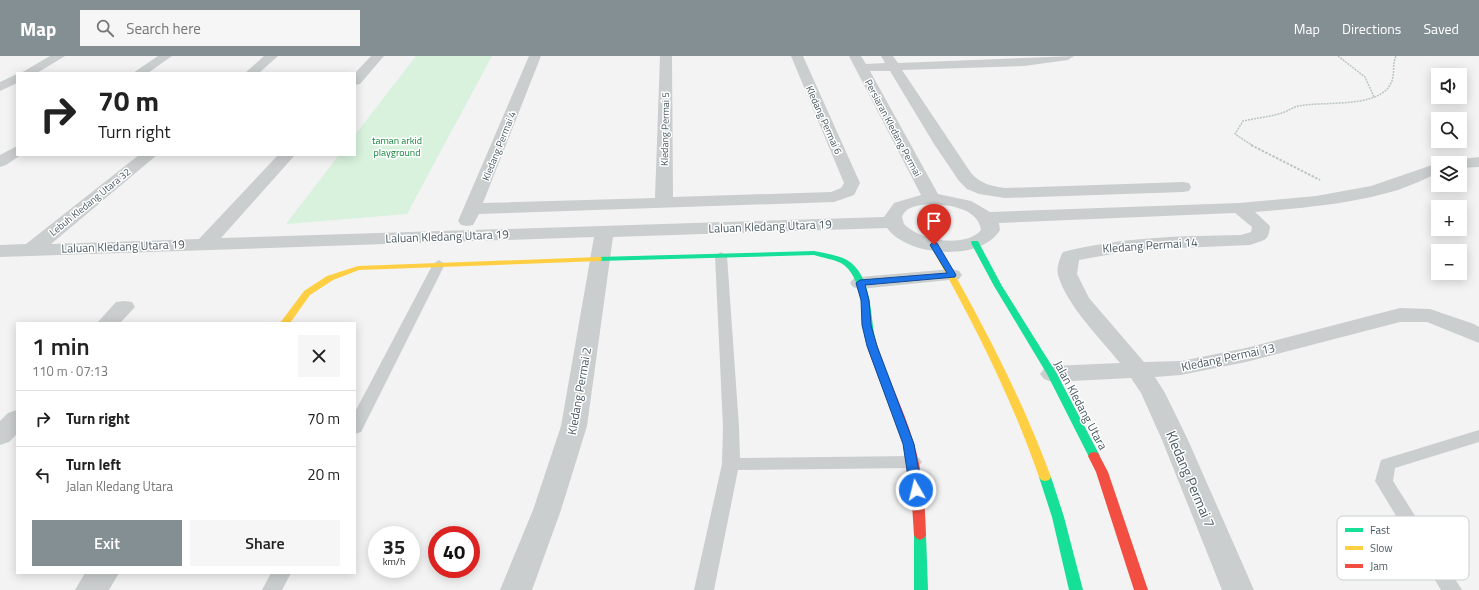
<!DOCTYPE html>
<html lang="en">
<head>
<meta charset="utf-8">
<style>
	body { margin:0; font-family:"Titillium Web",sans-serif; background:#f6f6f6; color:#222; height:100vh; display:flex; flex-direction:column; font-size:15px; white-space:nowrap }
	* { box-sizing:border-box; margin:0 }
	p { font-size:13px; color:#767676 }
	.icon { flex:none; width:22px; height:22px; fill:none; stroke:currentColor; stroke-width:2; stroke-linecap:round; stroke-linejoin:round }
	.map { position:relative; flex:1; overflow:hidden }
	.side { position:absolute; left:16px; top:266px; width:340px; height:252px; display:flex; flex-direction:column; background:#fff; border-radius:0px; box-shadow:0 2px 10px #0003 }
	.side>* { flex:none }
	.banner { position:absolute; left:16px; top:16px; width:340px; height:84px; border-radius:0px; box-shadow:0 2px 10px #0003; background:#fff; color:#222; overflow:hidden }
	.tools { position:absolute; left:1431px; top:12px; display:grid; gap:8px }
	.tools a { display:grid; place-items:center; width:36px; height:36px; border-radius:0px; background:#fff; box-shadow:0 2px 10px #0003; font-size:20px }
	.speed { position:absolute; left:368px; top:470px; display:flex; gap:8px; font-size:20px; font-weight:700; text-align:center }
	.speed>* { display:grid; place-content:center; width:52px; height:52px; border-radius:50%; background:#fff; box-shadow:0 2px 10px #0003; line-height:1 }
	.speed small { font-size:10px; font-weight:400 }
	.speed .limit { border:6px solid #d22; background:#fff; color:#111 }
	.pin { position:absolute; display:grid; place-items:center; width:34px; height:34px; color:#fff; margin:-41px -17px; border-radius:50% 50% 50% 0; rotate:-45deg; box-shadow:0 0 4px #0007 }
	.pin .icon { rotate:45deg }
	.me { position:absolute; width:44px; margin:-22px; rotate:352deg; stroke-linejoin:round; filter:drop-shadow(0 0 3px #0008) }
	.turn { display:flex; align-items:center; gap:14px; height:84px; padding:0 16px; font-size:18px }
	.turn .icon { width:52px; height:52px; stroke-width:2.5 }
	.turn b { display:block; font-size:28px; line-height:34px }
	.round { display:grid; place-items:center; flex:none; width:42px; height:42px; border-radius:0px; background:#f6f6f6 }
	.overview { display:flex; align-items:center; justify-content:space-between; height:68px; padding:0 16px }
	h1 { font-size:24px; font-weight:600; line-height:30px }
	.action { display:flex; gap:8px; margin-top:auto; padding:8px 16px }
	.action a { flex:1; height:46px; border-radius:0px; background:#848f94; color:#fff; font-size:16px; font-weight:600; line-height:46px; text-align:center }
	.action a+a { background:#f6f6f6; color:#222 }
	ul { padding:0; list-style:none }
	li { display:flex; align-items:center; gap:12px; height:56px; padding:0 16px; border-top:1px solid #e0e0e0 }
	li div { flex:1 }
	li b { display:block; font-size:15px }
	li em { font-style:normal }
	header { display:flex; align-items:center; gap:24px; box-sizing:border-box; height:56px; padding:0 20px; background:#848f94; color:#fff }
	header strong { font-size:19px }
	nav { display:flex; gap:22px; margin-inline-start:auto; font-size:14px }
	.search { width:280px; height:36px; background:#f6f6f6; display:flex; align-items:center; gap:10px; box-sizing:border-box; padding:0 14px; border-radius:0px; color:#767676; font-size:15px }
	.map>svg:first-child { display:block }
	.green { fill:#d8f2de }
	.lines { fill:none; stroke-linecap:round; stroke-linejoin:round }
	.path-far1 { stroke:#b9c6c0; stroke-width:1.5; stroke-dasharray:2 1; stroke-linecap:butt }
	.path { stroke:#b9c6c0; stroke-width:2; stroke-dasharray:2.5 1.5; stroke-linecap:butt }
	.lane { fill:#cacecf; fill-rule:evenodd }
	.street { fill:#cacecf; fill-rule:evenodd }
	.fast { fill:#16e098; fill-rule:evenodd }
	.slow { fill:#ffcf43; fill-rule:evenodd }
	.jam { fill:#f24e42; fill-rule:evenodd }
	.route { fill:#1a73e8; stroke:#114b97 }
	.labels { text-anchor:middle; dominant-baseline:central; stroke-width:3; stroke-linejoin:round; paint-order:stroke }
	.far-street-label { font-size:10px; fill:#495961; stroke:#fff }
	.far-park-label { font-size:10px; fill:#15873c; stroke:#fff }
	.street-label { font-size:12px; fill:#495961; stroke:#fff }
	.near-street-label { font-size:14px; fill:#495961; stroke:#fff }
	.key { fill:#fff; stroke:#c8cdd0; stroke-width:1 }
	.key-label { font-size:11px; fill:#495961 }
</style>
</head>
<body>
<header>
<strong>Map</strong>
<div class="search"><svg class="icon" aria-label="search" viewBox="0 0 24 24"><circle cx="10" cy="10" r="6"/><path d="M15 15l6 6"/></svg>Search here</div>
<nav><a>Map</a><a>Directions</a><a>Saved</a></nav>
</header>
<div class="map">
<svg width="1479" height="534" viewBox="0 0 1479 534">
	<rect width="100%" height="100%" fill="#f3f3f3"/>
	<polygon class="green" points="416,0 492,0 407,158 286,168 339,99 355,99 355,79"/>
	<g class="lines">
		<g class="path-far1">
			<polyline points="1338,0 1365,21 1374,41"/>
			<path d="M 1253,90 L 1235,78 L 1243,65 C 1256,62 1270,61 1282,57 C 1288,55 1293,51 1299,50 C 1323,45 1371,52 1388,32 C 1397,20 1391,11 1396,0"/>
		</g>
		<polyline class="path" points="1251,89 1320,124"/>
		<g class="lane">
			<polygon points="721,196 727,200 739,371 740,402 913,400 919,402 922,406 919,410 913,412 738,414 714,534 694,534 722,408 723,371 715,200"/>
			<polygon points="439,204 445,208 361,376 355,378 355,356 433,208"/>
			<polygon points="1479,374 1479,386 1395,412 1393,425 1462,534 1441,534 1375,425 1381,404"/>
			<polygon points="271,517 291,517 282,534 262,534"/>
		</g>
		<g class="street">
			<polygon points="50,0 65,0 37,17 21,17"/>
			<polygon points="158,0 172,0 148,17 133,17"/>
			<polygon points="264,0 278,0 259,17 245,17"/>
			<polygon points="371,0 384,0 360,28 355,29 355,17"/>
			<polygon points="529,0 541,0 483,147 655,142 660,0 672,0 673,141 831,136 841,132 844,127 791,0 803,0 860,127 854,139 834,146 479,158 473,169 467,170 461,169 458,165"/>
			<path d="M 849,0 L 861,0 L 866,8 L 885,7 L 881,0 L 893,0 L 898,7 L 1074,0 L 1068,4 L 1024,10 L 902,14 L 971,117 C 981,128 991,130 1005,132 L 1183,126 L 1189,127 L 1191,131 L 1189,135 L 1183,136 L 1005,142 L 979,138 L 967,133 L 959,125 L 934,88 L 890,15 L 870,15 L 938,138 L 971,145 L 990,156 L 1239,147 L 1316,140 L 1371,130 L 1438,107 L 1438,117 C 1425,123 1412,129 1398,134 C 1352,148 1303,152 1255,156 L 1270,170 C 1269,186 1263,184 1250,189 L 1134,194 L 1079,204 L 1077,218 L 1089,242 L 1144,306 L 1181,305 L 1246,292 L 1400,252 L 1430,253 L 1474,268 L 1479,271 L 1479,287 L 1427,266 L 1400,266 L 1246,306 L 1181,319 L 1155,321 L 1165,337 L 1188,384 L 1254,534 L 1222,534 L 1162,384 L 1141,337 L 1131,322 L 1052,326 L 1044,323 L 1040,318 L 1044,313 L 1052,310 L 1120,307 C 1100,282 1067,250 1058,219 C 1056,213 1060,201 1063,196 C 1122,181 1180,180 1241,179 L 1251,176 L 1252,171 L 1235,157 L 999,167 L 1000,174 C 981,206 908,201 887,172 L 613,181 L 587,370 L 561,454 L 532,534 L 500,534 L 533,454 L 561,370 L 594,181 L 0,201 L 0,189 L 26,188 L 139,99 L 157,99 L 51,188 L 199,183 L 278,99 L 295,99 L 221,182 L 884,161 L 894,147 L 921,139 ZM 932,148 C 949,149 978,152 981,174 C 965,193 919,184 904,168 L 902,161 C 906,149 922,149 932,148 Z"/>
			<polygon points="17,18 17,27 0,35 0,26"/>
			<polygon points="17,90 17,99 21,99 6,109 0,111 0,99"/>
			<polygon points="1479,101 1479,111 1460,112 1460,107 1451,107 1453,104"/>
			<polygon points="952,213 959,215 962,219 959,223 860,233 853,231 850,227 853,223 860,221"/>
			<polygon points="124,245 132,246 135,251 120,267 97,267 116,246"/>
			<polygon points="17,354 17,378 9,386 0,389 0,365 8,357"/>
			<polygon points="85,517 119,517 109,534 75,534"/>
		</g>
		<g class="fast">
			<polygon points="972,185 978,185 979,187 1002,230 1057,318 1100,400 1098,403 1094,404 1090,403 1047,318 994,230 971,187"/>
			<path d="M 814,195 C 825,197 837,199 847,204 C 872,219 870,258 875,282 L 873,284 L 870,285 L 865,282 C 862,260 863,220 841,207 C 833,203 823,202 814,199 L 598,205 L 594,203 L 598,201 Z"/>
			<polygon points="1045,417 1049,418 1051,421 1064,461 1083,534 1069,534 1052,461 1039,421 1041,418"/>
			<polygon points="920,474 924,476 926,479 928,534 914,534 914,479 916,476"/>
		</g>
		<g class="slow">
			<path d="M 931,187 L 937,187 L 938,189 C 981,264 1021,340 1051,421 L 1049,424 L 1045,425 L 1041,424 L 1039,421 C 1011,340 972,264 930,189 Z"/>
			<polygon points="598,201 601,201 602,203 601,205 359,214 333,224 310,239 290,267 280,267 304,235 327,220 358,210"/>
		</g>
		<g class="jam">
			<path d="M 870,279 L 875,282 C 885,318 904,352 914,388 C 923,417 925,449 926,479 L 924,482 L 920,484 L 916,482 L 914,479 L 911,433 L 904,388 L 869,296 L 865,282 Z"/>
			<polygon points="1094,396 1098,397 1108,416 1148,534 1134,534 1096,416 1088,400 1090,397"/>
		</g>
	</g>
	<polygon class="route" points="932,187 937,187 956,219 955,221 865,229 869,244 871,269 877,290 914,388 922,434 920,437 912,437 910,434 903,388 867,290 862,269 861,244 856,227 860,224 947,217 930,189"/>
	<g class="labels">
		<g class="far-street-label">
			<text transform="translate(824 64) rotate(66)">Kledang Permai 6</text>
			<text transform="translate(893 72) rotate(62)">Persiaran Kledang Permai</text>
			<text transform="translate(665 73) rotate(-89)">Kledang Permai 5</text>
			<text transform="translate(499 90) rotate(-68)">Kledang Permai 4</text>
			<text transform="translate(90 146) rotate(-39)">Lebuh Kledang Utara 32</text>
		</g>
		<g class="far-park-label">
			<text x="397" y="84">taman arkid<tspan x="397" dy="12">playground</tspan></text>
		</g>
		<g class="street-label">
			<text transform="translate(770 170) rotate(-2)">Laluan Kledang Utara 19</text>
			<text transform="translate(447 180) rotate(-2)">Laluan Kledang Utara 19</text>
			<text transform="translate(1150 189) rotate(-4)">Kledang Permai 14</text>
			<text transform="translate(123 190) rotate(-2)">Laluan Kledang Utara 19</text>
			<text transform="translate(1228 301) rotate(-12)">Kledang Permai 13</text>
			<text transform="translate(579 335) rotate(-80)">Kledang Permai 2</text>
			<text transform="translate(1081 349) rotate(62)">Jalan Kledang Utara</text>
		</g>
		<g class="near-street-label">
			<text transform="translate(1191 423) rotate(67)">Kledang Permai 7</text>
		</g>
	</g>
	<rect x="1337" y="460" width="132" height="64" rx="6" class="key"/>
	<rect x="1345" y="472" width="18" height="4" fill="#16e098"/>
	<rect x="1345" y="490" width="18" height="4" fill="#ffcf43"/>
	<rect x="1345" y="508" width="18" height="4" fill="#f24e42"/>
	<g class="key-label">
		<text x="1370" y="478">Fast</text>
		<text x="1370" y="496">Slow</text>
		<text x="1370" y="514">Jam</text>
	</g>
</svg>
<div class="tools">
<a><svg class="icon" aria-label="sound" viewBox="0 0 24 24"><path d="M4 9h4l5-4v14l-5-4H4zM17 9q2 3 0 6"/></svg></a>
<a><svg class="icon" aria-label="search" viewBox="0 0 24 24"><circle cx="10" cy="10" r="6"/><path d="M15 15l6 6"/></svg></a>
<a><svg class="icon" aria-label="layers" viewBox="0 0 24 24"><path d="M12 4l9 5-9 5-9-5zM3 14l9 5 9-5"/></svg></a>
<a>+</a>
<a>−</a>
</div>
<div class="speed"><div>35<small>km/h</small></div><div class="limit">40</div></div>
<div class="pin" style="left:934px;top:189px;background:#d93025"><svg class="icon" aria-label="arrive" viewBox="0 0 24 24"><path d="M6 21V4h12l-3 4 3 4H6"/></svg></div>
<svg class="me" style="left:916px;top:434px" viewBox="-20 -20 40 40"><circle r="17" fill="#1a73e8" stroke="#fff" stroke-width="3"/><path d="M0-11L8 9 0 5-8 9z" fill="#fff"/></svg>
<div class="banner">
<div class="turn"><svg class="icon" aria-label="right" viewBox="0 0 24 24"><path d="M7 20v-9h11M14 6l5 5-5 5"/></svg><div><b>70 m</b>Turn right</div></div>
</div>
<section class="side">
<div class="overview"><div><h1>1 min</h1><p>110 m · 07:13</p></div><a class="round"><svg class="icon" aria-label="close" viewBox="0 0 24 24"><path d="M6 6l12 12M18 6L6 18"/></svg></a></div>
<ul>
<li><svg class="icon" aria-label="right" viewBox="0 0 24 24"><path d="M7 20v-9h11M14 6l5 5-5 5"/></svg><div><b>Turn right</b></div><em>70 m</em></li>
<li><svg class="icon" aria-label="left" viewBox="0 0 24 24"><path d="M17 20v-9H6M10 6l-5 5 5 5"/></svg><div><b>Turn left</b><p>Jalan Kledang Utara</p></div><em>20 m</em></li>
</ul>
<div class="action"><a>Exit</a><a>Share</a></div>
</section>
</div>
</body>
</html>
